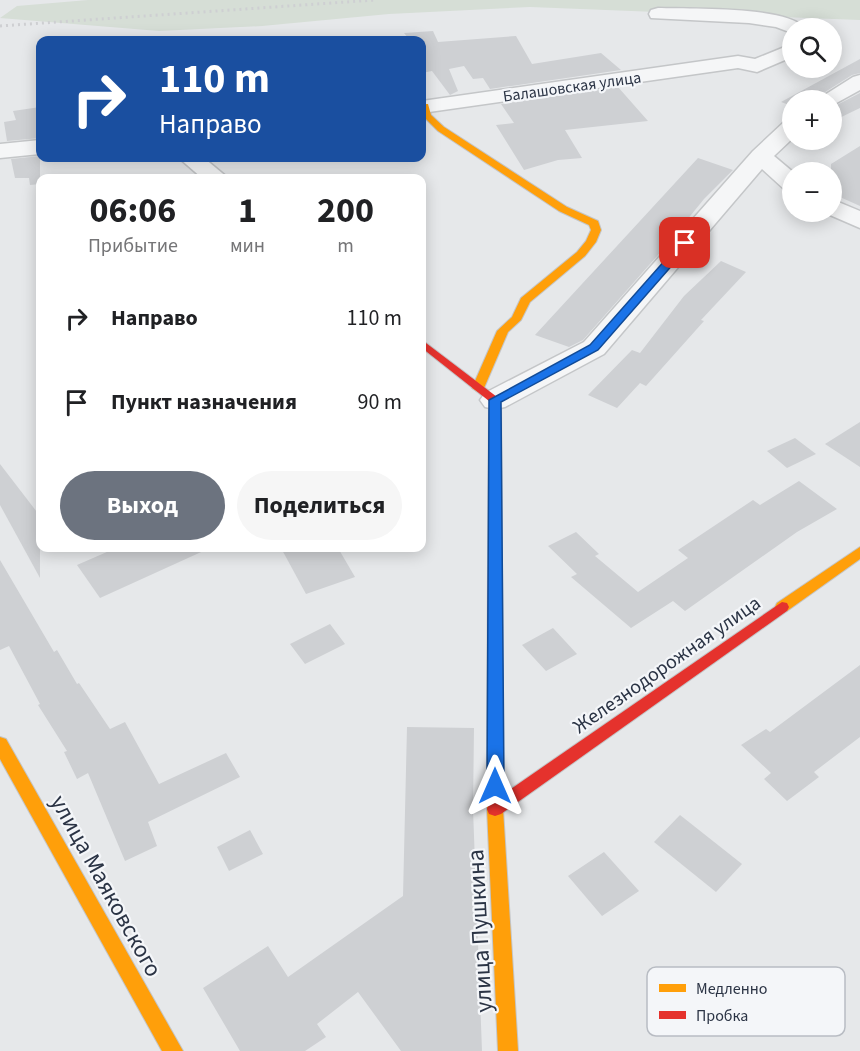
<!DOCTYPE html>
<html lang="ru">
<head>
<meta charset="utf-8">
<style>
	body { margin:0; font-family:"Source Sans 3",sans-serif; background:#f6f6f6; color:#202124; height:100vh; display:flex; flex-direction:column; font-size:22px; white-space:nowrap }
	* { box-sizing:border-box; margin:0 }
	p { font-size:20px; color:#757577 }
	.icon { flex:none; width:33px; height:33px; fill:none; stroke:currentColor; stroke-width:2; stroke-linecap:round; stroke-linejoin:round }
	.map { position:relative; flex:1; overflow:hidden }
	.side { position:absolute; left:36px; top:174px; width:390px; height:378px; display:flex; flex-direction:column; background:#fff; border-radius:12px; box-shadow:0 3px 15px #0003 }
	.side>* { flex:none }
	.top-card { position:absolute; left:36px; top:36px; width:390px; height:126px; border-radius:12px; box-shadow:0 3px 15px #0003; background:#1a4fa0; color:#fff; overflow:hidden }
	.fabs { position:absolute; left:782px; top:18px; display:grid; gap:12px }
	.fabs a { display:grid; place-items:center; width:60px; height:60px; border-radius:50%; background:#fff; box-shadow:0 3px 15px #0003; font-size:30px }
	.pin { position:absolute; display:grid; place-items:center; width:51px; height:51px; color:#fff; margin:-26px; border-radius:12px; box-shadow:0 3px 9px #0006 }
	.me { position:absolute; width:66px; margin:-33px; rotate:0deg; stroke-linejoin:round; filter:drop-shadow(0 0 4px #0008) }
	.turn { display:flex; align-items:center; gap:21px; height:126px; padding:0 24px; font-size:27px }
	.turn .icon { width:78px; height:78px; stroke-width:2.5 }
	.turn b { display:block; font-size:42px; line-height:51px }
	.eta { display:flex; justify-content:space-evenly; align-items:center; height:102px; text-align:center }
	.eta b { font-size:36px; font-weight:700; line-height:42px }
	.cta { display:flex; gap:12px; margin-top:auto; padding:12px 24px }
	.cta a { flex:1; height:69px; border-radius:36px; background:#6c737f; color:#fff; font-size:24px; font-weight:700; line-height:69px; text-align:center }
	.cta a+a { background:#f6f6f6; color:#202124 }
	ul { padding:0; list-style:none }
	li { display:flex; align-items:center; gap:18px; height:84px; padding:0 24px }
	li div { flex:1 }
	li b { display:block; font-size:22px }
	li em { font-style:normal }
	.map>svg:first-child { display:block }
	.green { fill:#d6ded6 }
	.building { fill:#ced0d3 }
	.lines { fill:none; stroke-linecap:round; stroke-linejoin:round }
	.street-casing { stroke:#c4c6c8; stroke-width:3 }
	.slow-casing { stroke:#c4c6c8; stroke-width:2 }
	.jam-casing { stroke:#c4c6c8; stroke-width:2 }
	.street { fill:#f5f6f7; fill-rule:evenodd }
	.slow { fill:#ff9f0a; fill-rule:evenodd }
	.jam { fill:#e5322d; fill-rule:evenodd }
	.rail { stroke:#cecfd2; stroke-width:3; stroke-dasharray:2 4; stroke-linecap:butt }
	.route { fill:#1a73e8; stroke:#114b97; stroke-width:1.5 }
	.labels { text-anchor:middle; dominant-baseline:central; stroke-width:4.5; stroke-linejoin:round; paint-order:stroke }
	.far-street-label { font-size:16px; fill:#2b3445; stroke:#f4f6f9 }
	.street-label { font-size:20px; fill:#2b3445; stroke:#f4f6f9 }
	.near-street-label { font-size:24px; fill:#2b3445; stroke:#f4f6f9 }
	.key { fill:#f4f6f9; stroke:#b8bcc3; stroke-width:1.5 }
	.key-label { font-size:16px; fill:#2b3445 }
</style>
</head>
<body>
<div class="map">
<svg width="860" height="1051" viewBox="0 0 860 1051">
	<rect width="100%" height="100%" fill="#e6e8ea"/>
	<polygon class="green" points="88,0 860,0 860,20 530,7 389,14 262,26 159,31 0,18 17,6"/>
	<g class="building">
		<polygon points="433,31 438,42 516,36 532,64 601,53 621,70 490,89 483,78 473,79 464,66 449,69 458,91 450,95 432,71 422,73 422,40 410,40 404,33"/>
		<polygon points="860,59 860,73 852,75 822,94 817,100 792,100 792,106 781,102"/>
		<polygon points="618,87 648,121 565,130 582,158 558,160 524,170 496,125 514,123 501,104"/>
		<polygon points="860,93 860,108 831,122 831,108"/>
		<polygon points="40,107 40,138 7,141 4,122 16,120 13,111"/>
		<polygon points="860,146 860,206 831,193 831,164"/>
		<polygon points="40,156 40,184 30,185 29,178 15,178 11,159"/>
		<polygon points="698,158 733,170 704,199 665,247 583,340 569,347 535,335"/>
		<polygon points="721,261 746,272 701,320 704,321 646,386 640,383 617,408 588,395 632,350 640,353 684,296"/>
		<polygon points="860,422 860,467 825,444"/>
		<polygon points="795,438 816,454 787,468 767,451"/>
		<polygon points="0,464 40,516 40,578 0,505"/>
		<polygon points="799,481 837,509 797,532 685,611 673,601 631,628 571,577 577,574 548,546 576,532 599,554 595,556 638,592 688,558 678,550 753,500 760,505"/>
		<polygon points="116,548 210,548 100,598 77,565"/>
		<polygon points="281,548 338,548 355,577 306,594"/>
		<polygon points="0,560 54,652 57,650 77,684 79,683 110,729 125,722 159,784 226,753 240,777 148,822 157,846 125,861 88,773 77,779 64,752 67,751 38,705 40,704 9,646 0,650"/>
		<polygon points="330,624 345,644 305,664 290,644"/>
		<polygon points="553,628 577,654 546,671 522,645"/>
		<polygon points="860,665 860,737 814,772 819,777 787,801 764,779 771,773 741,745 766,729 770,732"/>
		<polygon points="407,727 474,728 473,809 482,1051 401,1051 358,992 317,1024 326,1037 305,1051 240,1051 203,988 268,946 288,977 403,896"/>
		<polygon points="680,815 742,864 716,892 654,842"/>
		<polygon points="250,830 263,854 229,871 217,847"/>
		<polygon points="604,852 639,891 602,916 568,876"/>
	</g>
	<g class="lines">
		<defs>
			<g id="street">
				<path d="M 658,8 C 686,9 788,6 804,28 L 792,28 L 792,33 L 776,27 L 749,23 L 651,18 L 649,14 L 651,10 Z"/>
				<polygon points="792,44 792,57 757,72 738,68 422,113 422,101 738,56 755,59"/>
				<polygon points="860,75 860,90 831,106 831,100 819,100 823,96 853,77"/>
				<polygon points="792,120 792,139 774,156 793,172 792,191 784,189 762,169 604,354 505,407 495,409 485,407 480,400 485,393 584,342 753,151 784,122"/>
				<polygon points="40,140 40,154 0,158 0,144"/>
				<polygon points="179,158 204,158 228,178 202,178"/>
				<polygon points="831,199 860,211 860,228 823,212 831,212"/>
			</g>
			<g id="slow">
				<polygon points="422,104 428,104 431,115 444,127 567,207 598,221 601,230 596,242 585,256 530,302 521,320 508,332 484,388 478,392 472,388 497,331 512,317 521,298 577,252 586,241 591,230 589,225 559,211 438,131 423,116"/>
				<polygon points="860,547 860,559 787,611 777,611 775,607 777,603"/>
				<polygon points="495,722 501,724 503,729 503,809 518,1051 498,1051 487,809 487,729 489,724"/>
				<polygon points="0,737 6,739 183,1051 162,1051 0,759"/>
			</g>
			<g id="jam">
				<polygon points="422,340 501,400 503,729 501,734 495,736 489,734 487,729 489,401 422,348"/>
				<polygon points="782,602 787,603 789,607 787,611 501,814 495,816 489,814 487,809 489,804"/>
			</g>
		</defs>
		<use href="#street" class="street-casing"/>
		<use href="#slow" class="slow-casing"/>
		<use href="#jam" class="jam-casing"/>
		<use href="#street" class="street"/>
		<use href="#slow" class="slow"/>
		<use href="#jam" class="jam"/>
		<polyline class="rail" points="0,26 375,0"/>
	</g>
	<polygon class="route" points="685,240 691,243 689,246 598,350 501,402 504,786 501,791 495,793 490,791 487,786 489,400 590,345 682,241"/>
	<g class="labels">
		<g class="far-street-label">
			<text transform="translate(572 87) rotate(-8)">Балашовская улица</text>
		</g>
		<g class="street-label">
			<text transform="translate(667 665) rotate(-35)">Железнодорожная улица</text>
		</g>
		<g class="near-street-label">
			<text transform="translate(106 886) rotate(61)">улица Маяковского</text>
			<text transform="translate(480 931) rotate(-93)">улица Пушкина</text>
		</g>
	</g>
	<rect x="647" y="967" width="198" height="69" rx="9" class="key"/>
	<rect x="659" y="984" width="27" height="8" fill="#ff9f0a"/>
	<rect x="659" y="1011" width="27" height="8" fill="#e5322d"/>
	<g class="key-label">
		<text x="696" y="994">Медленно</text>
		<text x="696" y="1021">Пробка</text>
	</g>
</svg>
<div class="fabs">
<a><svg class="icon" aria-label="search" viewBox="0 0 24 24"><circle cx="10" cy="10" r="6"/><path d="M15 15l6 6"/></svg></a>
<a>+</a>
<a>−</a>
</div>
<div class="pin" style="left:685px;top:243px;background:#d93025"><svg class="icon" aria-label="arrive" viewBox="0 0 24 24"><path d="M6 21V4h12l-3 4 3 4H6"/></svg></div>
<svg class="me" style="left:495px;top:786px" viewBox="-20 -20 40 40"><path d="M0-17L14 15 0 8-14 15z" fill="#1a73e8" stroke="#fff" stroke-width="4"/></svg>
<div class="top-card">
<div class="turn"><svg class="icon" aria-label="right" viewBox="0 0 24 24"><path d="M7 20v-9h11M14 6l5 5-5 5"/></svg><div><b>110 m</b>Направо</div></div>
</div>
<section class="side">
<div class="eta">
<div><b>06:06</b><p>Прибытие</p></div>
<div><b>1</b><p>мин</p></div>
<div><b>200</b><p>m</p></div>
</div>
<ul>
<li><svg class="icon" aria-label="right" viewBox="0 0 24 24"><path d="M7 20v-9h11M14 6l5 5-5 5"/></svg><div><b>Направо</b></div><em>110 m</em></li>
<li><svg class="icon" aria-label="arrive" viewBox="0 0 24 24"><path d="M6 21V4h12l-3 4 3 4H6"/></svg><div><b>Пункт назначения</b></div><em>90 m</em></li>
</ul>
<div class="cta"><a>Выход</a><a>Поделиться</a></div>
</section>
</div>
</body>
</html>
